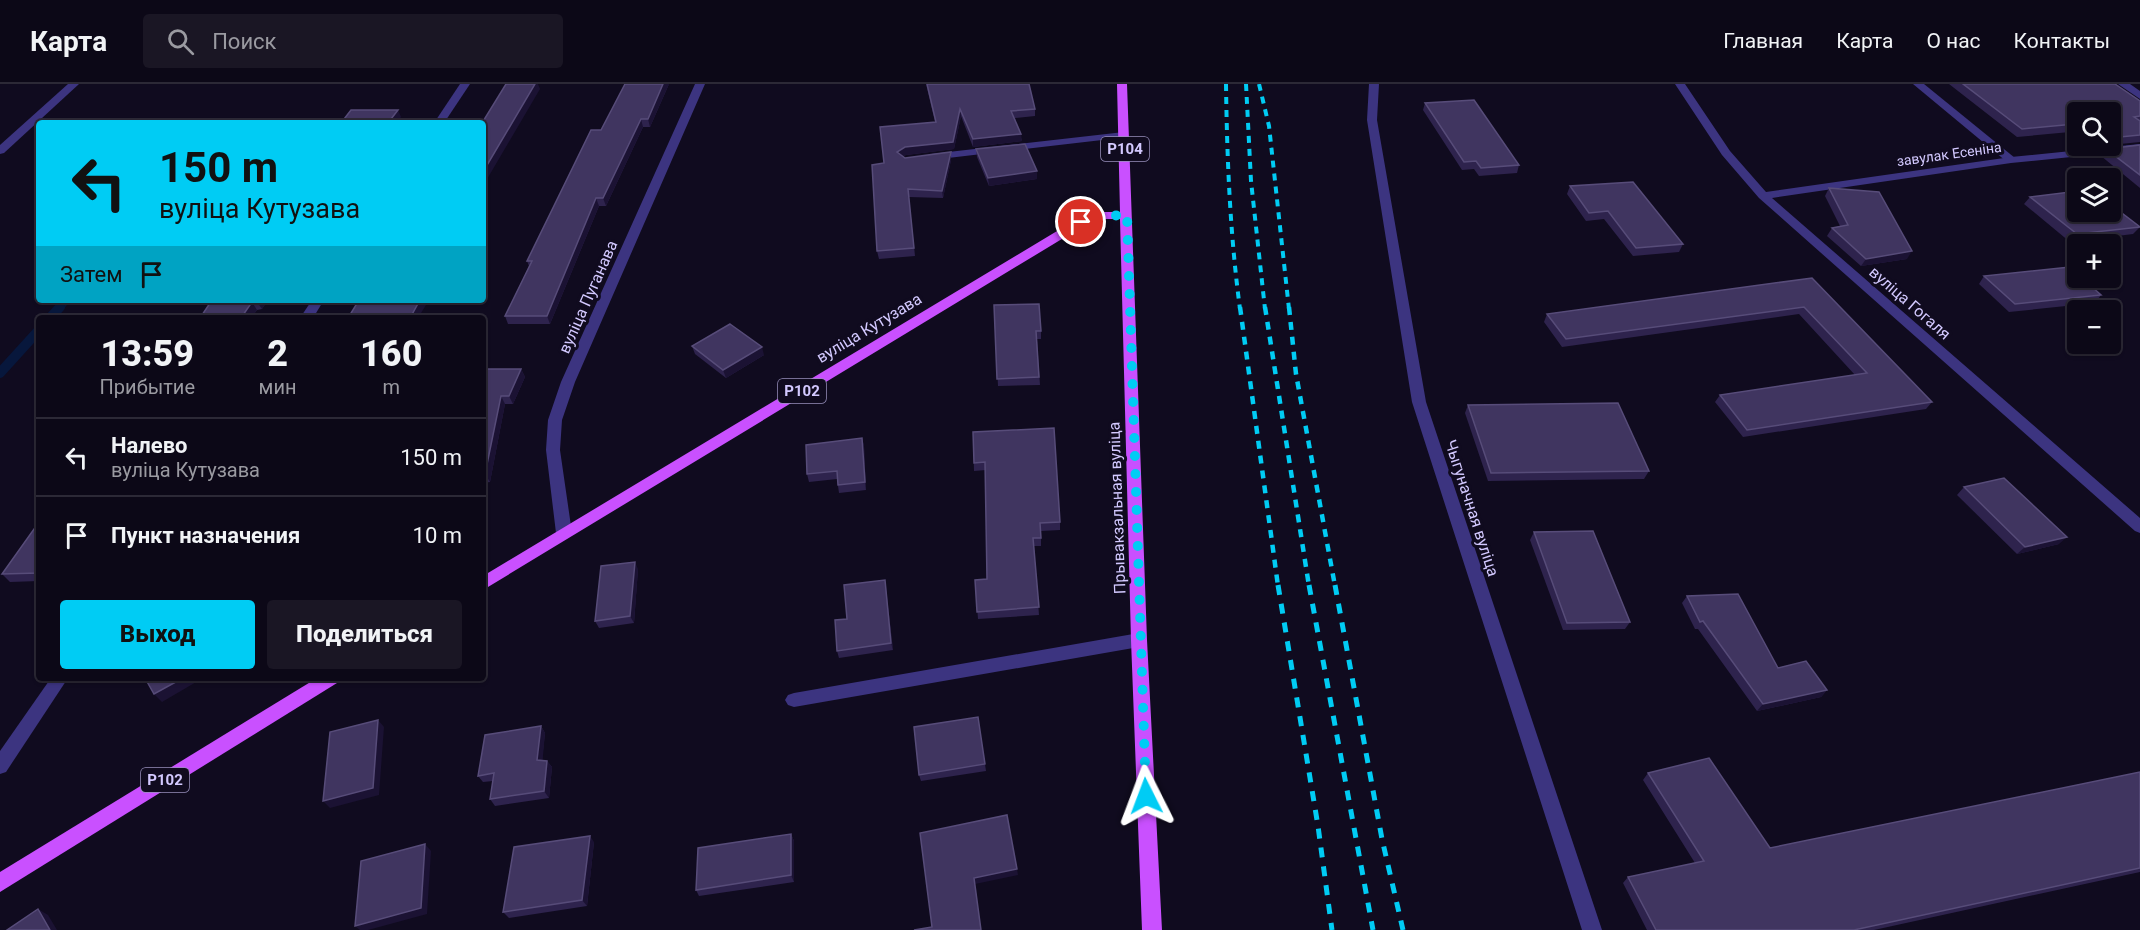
<!DOCTYPE html>
<html lang="ru">
<head>
<meta charset="utf-8">
<style>
	body { margin:0; font-family:Roboto,sans-serif; background:#1a1624; color:#f1f3f6; height:100vh; display:flex; flex-direction:column; font-size:22px; white-space:nowrap }
	* { box-sizing:border-box; margin:0 }
	p { font-size:20px; color:#9a9aa1 }
	.icon { flex:none; width:33px; height:33px; fill:none; stroke:currentColor; stroke-width:2; stroke-linecap:round; stroke-linejoin:round }
	.map { position:relative; flex:1; overflow:hidden }
	.side { position:absolute; left:36px; top:231px; width:450px; height:366px; display:flex; flex-direction:column; background:#0c0817; border-radius:6px; box-shadow:0 2px 4px #0004,0 0 0 2px #2c2936 }
	.side>* { flex:none }
	.top-card { position:absolute; left:36px; top:36px; width:450px; height:183px; border-radius:6px; box-shadow:0 2px 4px #0004,0 0 0 2px #2c2936; background:#00ccf4; color:#111; overflow:hidden }
	.buttons { position:absolute; left:2067px; top:18px; display:grid; gap:12px }
	.buttons a { display:grid; place-items:center; width:54px; height:54px; border-radius:6px; background:#0c0817; box-shadow:0 2px 4px #0004,0 0 0 2px #2c2936; font-size:30px }
	.pin { position:absolute; display:grid; place-items:center; width:51px; height:51px; color:#fff; margin:-26px; border:3px solid #fff; border-radius:50%; box-shadow:0 2px 6px #0007 }
	.me { position:absolute; width:66px; margin:-33px; rotate:357deg; stroke-linejoin:round; filter:drop-shadow(0 0 4px #0008) }
	.turn { display:flex; align-items:center; gap:21px; height:126px; padding:0 24px; font-size:27px }
	.turn .icon { width:78px; height:78px; stroke-width:2.5 }
	.turn b { display:block; font-size:42px; line-height:51px }
	.then { display:flex; align-items:center; height:57px; padding:0 24px; background:#0003; gap:12px; font-size:22px }
	.eta { display:flex; justify-content:space-evenly; align-items:center; height:102px; text-align:center }
	.eta b { font-size:36px; font-weight:800; line-height:42px }
	.primary-button { display:flex; gap:12px; margin-top:auto; padding:12px 24px }
	.primary-button a { flex:1; height:69px; border-radius:6px; background:#00ccf4; color:#111; font-size:24px; font-weight:800; line-height:69px; text-align:center }
	.primary-button a+a { background:#1a1624; color:#f1f3f6 }
	ul { padding:0; list-style:none }
	li { display:flex; align-items:center; gap:18px; height:78px; padding:0 24px; border-top:2px solid #2c2936 }
	li div { flex:1 }
	li b { display:block; font-size:22px }
	li em { font-style:normal }
	header { display:flex; align-items:center; gap:36px; box-sizing:border-box; height:84px; padding:0 30px; background:#0c0817; border-bottom:2px solid #2c2936 }
	header strong { font-size:28px }
	nav { display:flex; gap:33px; margin-inline-start:auto; font-size:21px }
	.search { width:420px; height:54px; background:#1a1624; display:flex; align-items:center; gap:15px; box-sizing:border-box; padding:0 21px; border-radius:6px; color:#9a9aa1; font-size:22px }
	.map>svg:first-child { display:block }
	.lines { fill:none; stroke-linecap:round; stroke-linejoin:round }
	.stream-far1 { stroke:#07173c; stroke-width:8 }
	.stream { stroke:#07173c; stroke-width:10 }
	.lane { fill:#3c3480; fill-rule:evenodd }
	.street { fill:#3c3480; fill-rule:evenodd }
	.primary { fill:#c950ff; fill-rule:evenodd }
	.rail-far2 { stroke:#00ccf4; stroke-width:4; stroke-dasharray:7 6; stroke-linecap:butt }
	.rail-far1 { stroke:#00ccf4; stroke-width:4.5; stroke-dasharray:8 7; stroke-linecap:butt }
	.rail { stroke:#00ccf4; stroke-width:5; stroke-dasharray:10 9; stroke-linecap:butt }
	.wall { fill:#2e234d }
	.shaded-wall { fill:#1b1233 }
	.building { fill:#403560; stroke:#574c79; stroke-width:1.5 }
	.route { stroke:#00ccf4; stroke-width:10; stroke-dasharray:0 18 }
	.labels { text-anchor:middle; dominant-baseline:central; stroke-width:6; stroke-linejoin:round; paint-order:stroke }
	.far-street-label { font-size:14px; fill:#d3c9ff; stroke:#100b1f }
	.shield { fill:#100b1f; stroke:#9890bc; stroke-width:1.5 }
	.shield-label { font-size:15px; font-weight:bold; fill:#d3c9ff }
	.street-label { font-size:16px; fill:#d3c9ff; stroke:#100b1f }
</style>
</head>
<body>
<header>
<strong>Карта</strong>
<div class="search"><svg class="icon" aria-label="search" viewBox="0 0 24 24"><circle cx="10" cy="10" r="6"/><path d="M15 15l6 6"/></svg>Поиск</div>
<nav><a>Главная</a><a>Карта</a><a>О нас</a><a>Контакты</a></nav>
</header>
<div class="map">
<svg width="2140" height="846" viewBox="0 0 2140 846">
	<rect width="100%" height="100%" fill="#100b1f"/>
	<g class="lines">
		<polyline class="stream-far1" points="58,225 66,216"/>
		<g class="stream">
			<polyline points="50,234 60,223"/>
			<polyline points="0,289 39,246"/>
		</g>
		<g class="lane">
			<polygon points="1913,0 1924,0 2015,74 2015,78 2007,78"/>
			<polygon points="2118,0 2130,0 2140,7 2140,15"/>
			<polygon points="1124,48 1128,49 1128,53 931,76 925,73 931,70"/>
			<polygon points="1139,549 1145,551 1147,556 1145,561 1139,563 794,623 788,621 785,616 788,611 794,609"/>
		</g>
		<g class="street">
			<polygon points="68,0 79,0 4,69 0,70 0,61"/>
			<polygon points="460,0 470,0 444,39 434,39"/>
			<polygon points="695,0 705,0 575,298 562,336 560,366 572,449 569,453 559,453 556,449 546,366 548,336 561,298"/>
			<polygon points="1369,0 1379,0 1377,36 1426,318 1602,846 1582,846 1412,318 1367,36"/>
			<polygon points="1675,0 1685,0 1730,67 1766,108 2011,73 2140,60 2140,66 2011,79 1772,114 2140,434 2140,449 2135,447 1759,114 1722,71"/>
			<polygon points="312,216 324,216 313,234 300,234"/>
			<polygon points="51,594 68,594 6,688 0,690 0,667"/>
		</g>
		<g class="primary">
			<polygon points="1117,0 1127,0 1147,556 1162,846 1142,846 1131,556 1120,135 1101,135 1085,141 483,506 483,492 1077,135 1100,128 1120,128"/>
			<polygon points="317,594 339,594 337,599 0,808 0,788"/>
		</g>
		<g class="rail-far2">
			<path d="M 1226,0 C 1227,75 1230,150 1240,225"/>
			<polyline points="1246,0 1251,97 1265,225"/>
			<polyline points="1259,0 1269,42 1289,225"/>
		</g>
		<g class="rail-far1">
			<polyline points="1240,223 1278,502"/>
			<polyline points="1265,223 1309,502"/>
			<polyline points="1289,223 1296,290 1335,502"/>
		</g>
		<g class="rail">
			<polyline points="1278,501 1318,742 1332,846"/>
			<polyline points="1309,501 1373,846"/>
			<polyline points="1335,501 1382,755 1403,846"/>
		</g>
	</g>
	<g class="wall">
		<polygon points="669,0 650,43 643,43 606,122 599,122 550,240 508,240 505,232 529,182 527,177"/>
		<polygon points="926,0 1029,0 1035,25 1035,32 1015,34 1022,57 973,63 961,32 954,65 906,71 903,72 905,74 951,76 943,114 909,113 915,172 879,175 877,167 884,79 935,38"/>
		<polygon points="1949,0 2115,0 2140,17 2140,58 2110,61 2110,28 2078,28 2078,54 2070,48 2017,53"/>
		<polygon points="1425,19 1519,81 1517,89 1479,92 1474,85 1462,86 1423,26"/>
		<polygon points="2140,61 2140,104 2101,72 2106,65"/>
		<polygon points="2087,62 2105,62 2089,63"/>
		<polygon points="976,65 1037,87 1037,95 989,102 977,73"/>
		<polygon points="1570,102 1683,160 1679,168 1633,172 1604,135 1586,137 1567,110"/>
		<polygon points="1829,104 1907,175 1861,182 1827,152 1832,144 1840,142 1825,112"/>
		<polygon points="2030,113 2140,143 2133,150 2070,158 2024,120"/>
		<polygon points="1984,192 2101,211 2095,219 2009,228 1979,200"/>
		<polygon points="1812,194 1932,318 1926,325 1743,353 1715,318 1720,311 1855,291 1799,230 1562,263 1544,238 1547,230"/>
		<polygon points="212,216 268,216 262,225 257,226 251,234 200,234"/>
		<polygon points="994,221 1041,247 1041,255 1037,255 1040,301 998,302"/>
		<polygon points="692,262 764,271 726,294 695,270"/>
		<polygon points="483,285 521,285 525,293 513,320 505,320 490,398 483,399"/>
		<polygon points="1468,321 1649,387 1644,395 1488,397 1465,329"/>
		<polygon points="973,348 1060,438 1060,446 1041,447 1041,462 1034,462 1039,531 978,535 975,496 987,495 986,386 974,387"/>
		<polygon points="862,354 864,362 866,406 839,409 837,395 809,398 807,390"/>
		<polygon points="1964,403 2059,460 2017,470 1957,411"/>
		<polygon points="39,438 39,497 10,498 2,490"/>
		<polygon points="1534,448 1630,538 1625,545 1563,546 1530,456"/>
		<polygon points="638,485 634,539 599,544 595,537"/>
		<polygon points="885,496 893,566 839,574 837,567 847,535"/>
		<polygon points="1687,512 1778,584 1827,606 1821,613 1757,627 1698,545 1695,545 1682,519"/>
		<polygon points="978,633 986,687 921,697 919,691"/>
		<polygon points="541,642 545,649 542,676 547,677 552,683 549,714 495,722 490,715 493,697 483,698 478,692"/>
		<polygon points="2140,688 2140,788 1874,846 1647,846 1623,799 1628,793 1695,779 1643,696 1648,689 1770,764"/>
		<polygon points="791,750 794,757 794,798 699,812 696,806"/>
		<polygon points="594,758 587,822 509,834 503,828"/>
	</g>
	<g class="shaded-wall">
		<polygon points="535,0 538,0 540,5 483,102 483,88"/>
		<polygon points="663,0 669,0 650,43 648,35"/>
		<polygon points="960,25 961,32 954,65 906,71 898,75 897,68"/>
		<polygon points="398,26 401,33 397,39 388,39"/>
		<polygon points="641,35 643,43 606,122 603,114"/>
		<polygon points="1021,50 1022,57 973,63 973,55"/>
		<polygon points="951,68 951,76 943,114 942,107"/>
		<polygon points="1037,87 1037,95 989,102 988,94"/>
		<polygon points="596,114 599,122 550,240 547,232"/>
		<polygon points="1912,167 1907,175 1861,182 1866,175"/>
		<polygon points="258,216 268,216 262,225 257,218"/>
		<polygon points="420,216 429,216 418,234 410,234"/>
		<polygon points="252,218 257,226 251,234 241,234"/>
		<polygon points="762,263 764,271 726,294 723,286"/>
		<polygon points="521,285 525,293 513,320 509,312"/>
		<polygon points="501,312 505,320 490,398 485,390"/>
		<polygon points="862,354 864,362 866,406 865,398"/>
		<polygon points="2067,453 2059,460 2017,470 2025,463"/>
		<polygon points="635,478 638,485 634,539 630,532"/>
		<polygon points="885,496 886,503 893,566 891,559"/>
		<polygon points="183,594 203,594 162,618 154,610"/>
		<polygon points="1827,606 1821,613 1757,627 1763,620"/>
		<polygon points="378,636 384,643 379,711 330,724 323,717"/>
		<polygon points="541,642 545,649 542,683 537,676"/>
		<polygon points="547,677 552,683 549,714 544,707"/>
		<polygon points="791,750 794,757 794,798 791,791"/>
		<polygon points="590,752 594,758 587,822 582,816"/>
		<polygon points="425,760 431,767 427,830 368,846 360,846 355,842"/>
		<polygon points="1017,785 1018,791 975,800 974,794"/>
		<polygon points="38,825 48,831 57,846 50,846"/>
	</g>
	<g class="building">
		<polygon points="506,0 535,0 483,88 483,39 482,39"/>
		<polygon points="625,0 663,0 648,35 641,35 603,114 596,114 547,232 505,232 532,177 527,177 591,46 601,46"/>
		<polygon points="927,0 1029,0 1035,25 1011,27 1021,50 973,55 960,25 953,58 905,63 897,68 905,74 951,68 942,107 908,105 914,164 877,167 872,81 884,79 880,43 936,38"/>
		<polygon points="1963,0 2115,0 2140,17 2140,32 2134,33 2140,37 2140,51 2110,54 2110,28 2078,28 2078,42 2075,40 2022,45"/>
		<polygon points="1474,16 1519,81 1481,84 1476,77 1464,78 1425,19"/>
		<polygon points="351,26 398,26 388,39 341,39"/>
		<polygon points="1025,60 1037,87 988,94 976,65"/>
		<polygon points="2140,61 2140,91 2106,65"/>
		<polygon points="1633,98 1683,160 1636,164 1608,127 1589,129 1570,102"/>
		<polygon points="1829,104 1879,108 1912,167 1866,175 1832,144 1848,141"/>
		<polygon points="2078,107 2078,128 2110,128 2110,120 2140,143 2077,150 2030,113"/>
		<polygon points="2070,183 2078,190 2078,194 2082,194 2101,211 2015,220 1984,192"/>
		<polygon points="1812,194 1932,318 1747,346 1720,311 1867,289 1804,223 1566,255 1547,230"/>
		<polygon points="212,216 258,216 257,218 252,218 241,234 200,234"/>
		<polygon points="359,216 420,216 410,234 348,234"/>
		<polygon points="1039,220 1041,247 1036,247 1039,293 997,295 994,221"/>
		<polygon points="730,240 762,263 723,286 692,262"/>
		<polygon points="483,285 521,285 509,312 501,312 485,390 483,390"/>
		<polygon points="1618,319 1649,387 1491,389 1468,321"/>
		<polygon points="1054,344 1060,438 1040,439 1041,454 1033,454 1039,523 977,528 975,496 987,495 985,378 974,379 973,348"/>
		<polygon points="862,354 865,398 838,401 837,387 807,390 806,361"/>
		<polygon points="2004,394 2067,453 2025,463 1964,403"/>
		<polygon points="39,438 39,489 2,490"/>
		<polygon points="1593,447 1630,538 1567,539 1534,448"/>
		<polygon points="635,478 630,532 595,537 601,482"/>
		<polygon points="885,496 891,559 837,567 835,536 847,535 844,501"/>
		<polygon points="1738,510 1778,584 1806,577 1827,606 1763,620 1703,537 1700,538 1687,512"/>
		<polygon points="145,594 183,594 154,610"/>
		<polygon points="978,633 985,680 919,691 914,643"/>
		<polygon points="378,636 373,704 323,717 330,648"/>
		<polygon points="541,642 537,676 547,677 544,707 490,715 494,689 478,692 485,651"/>
		<polygon points="1709,674 1770,764 2140,688 2140,784 1854,846 1656,846 1628,793 1704,777 1648,689"/>
		<polygon points="1007,731 1017,785 974,794 981,846 914,846 932,843 920,749"/>
		<polygon points="791,750 791,791 696,806 698,764"/>
		<polygon points="590,752 582,816 503,828 514,763"/>
		<polygon points="425,760 421,824 355,842 361,777"/>
		<polygon points="38,825 50,846 7,846"/>
	</g>
	<g class="lines">
		<polyline class="route" points="1081,138 1100,132 1127,131 1146,712"/>
	</g>
	<g class="labels">
		<g class="far-street-label">
			<text transform="translate(1949 70) rotate(-8)">завулак Есеніна</text>
		</g>
		<g class="shield">
			<rect x="1101" y="53" width="48" height="24" rx="4.5"/>
			<rect x="778" y="295" width="48" height="24" rx="4.5"/>
			<rect x="141" y="684" width="48" height="24" rx="4.5"/>
		</g>
		<g class="shield-label">
			<text x="1125" y="65">Р104</text>
			<text x="802" y="307">Р102</text>
			<text x="165" y="696">Р102</text>
		</g>
		<g class="street-label">
			<text transform="translate(588 213) rotate(-66)">вуліца Пуганава</text>
			<text transform="translate(1910 219) rotate(41)">вуліца Гогаля</text>
			<text transform="translate(869 244) rotate(-31)">вуліца Кутузава</text>
			<text transform="translate(1117 424) rotate(-92)">Прывакзальная вуліца</text>
			<text transform="translate(1472 424) rotate(72)">Чыгуначная вуліца</text>
		</g>
	</g>
</svg>
<div class="buttons">
<a><svg class="icon" aria-label="search" viewBox="0 0 24 24"><circle cx="10" cy="10" r="6"/><path d="M15 15l6 6"/></svg></a>
<a><svg class="icon" aria-label="layers" viewBox="0 0 24 24"><path d="M12 4l9 5-9 5-9-5zM3 14l9 5 9-5"/></svg></a>
<a>+</a>
<a>−</a>
</div>
<div class="pin" style="left:1081px;top:138px;background:#d93025"><svg class="icon" aria-label="arrive" viewBox="0 0 24 24"><path d="M6 21V4h12l-3 4 3 4H6"/></svg></div>
<svg class="me" style="left:1146px;top:712px" viewBox="-20 -20 40 40"><path d="M0-17L14 15 0 8-14 15z" fill="#00ccf4" stroke="#fff" stroke-width="4"/></svg>
<div class="top-card">
<div class="turn"><svg class="icon" aria-label="left" viewBox="0 0 24 24"><path d="M17 20v-9H6M10 6l-5 5 5 5"/></svg><div><b>150 m</b>вуліца Кутузава</div></div>
<div class="then">Затем<svg class="icon" aria-label="arrive" viewBox="0 0 24 24"><path d="M6 21V4h12l-3 4 3 4H6"/></svg></div>
</div>
<section class="side">
<div class="eta">
<div><b>13:59</b><p>Прибытие</p></div>
<div><b>2</b><p>мин</p></div>
<div><b>160</b><p>m</p></div>
</div>
<ul>
<li><svg class="icon" aria-label="left" viewBox="0 0 24 24"><path d="M17 20v-9H6M10 6l-5 5 5 5"/></svg><div><b>Налево</b><p>вуліца Кутузава</p></div><em>150 m</em></li>
<li><svg class="icon" aria-label="arrive" viewBox="0 0 24 24"><path d="M6 21V4h12l-3 4 3 4H6"/></svg><div><b>Пункт назначения</b></div><em>10 m</em></li>
</ul>
<div class="primary-button"><a>Выход</a><a>Поделиться</a></div>
</section>
</div>
</body>
</html>
